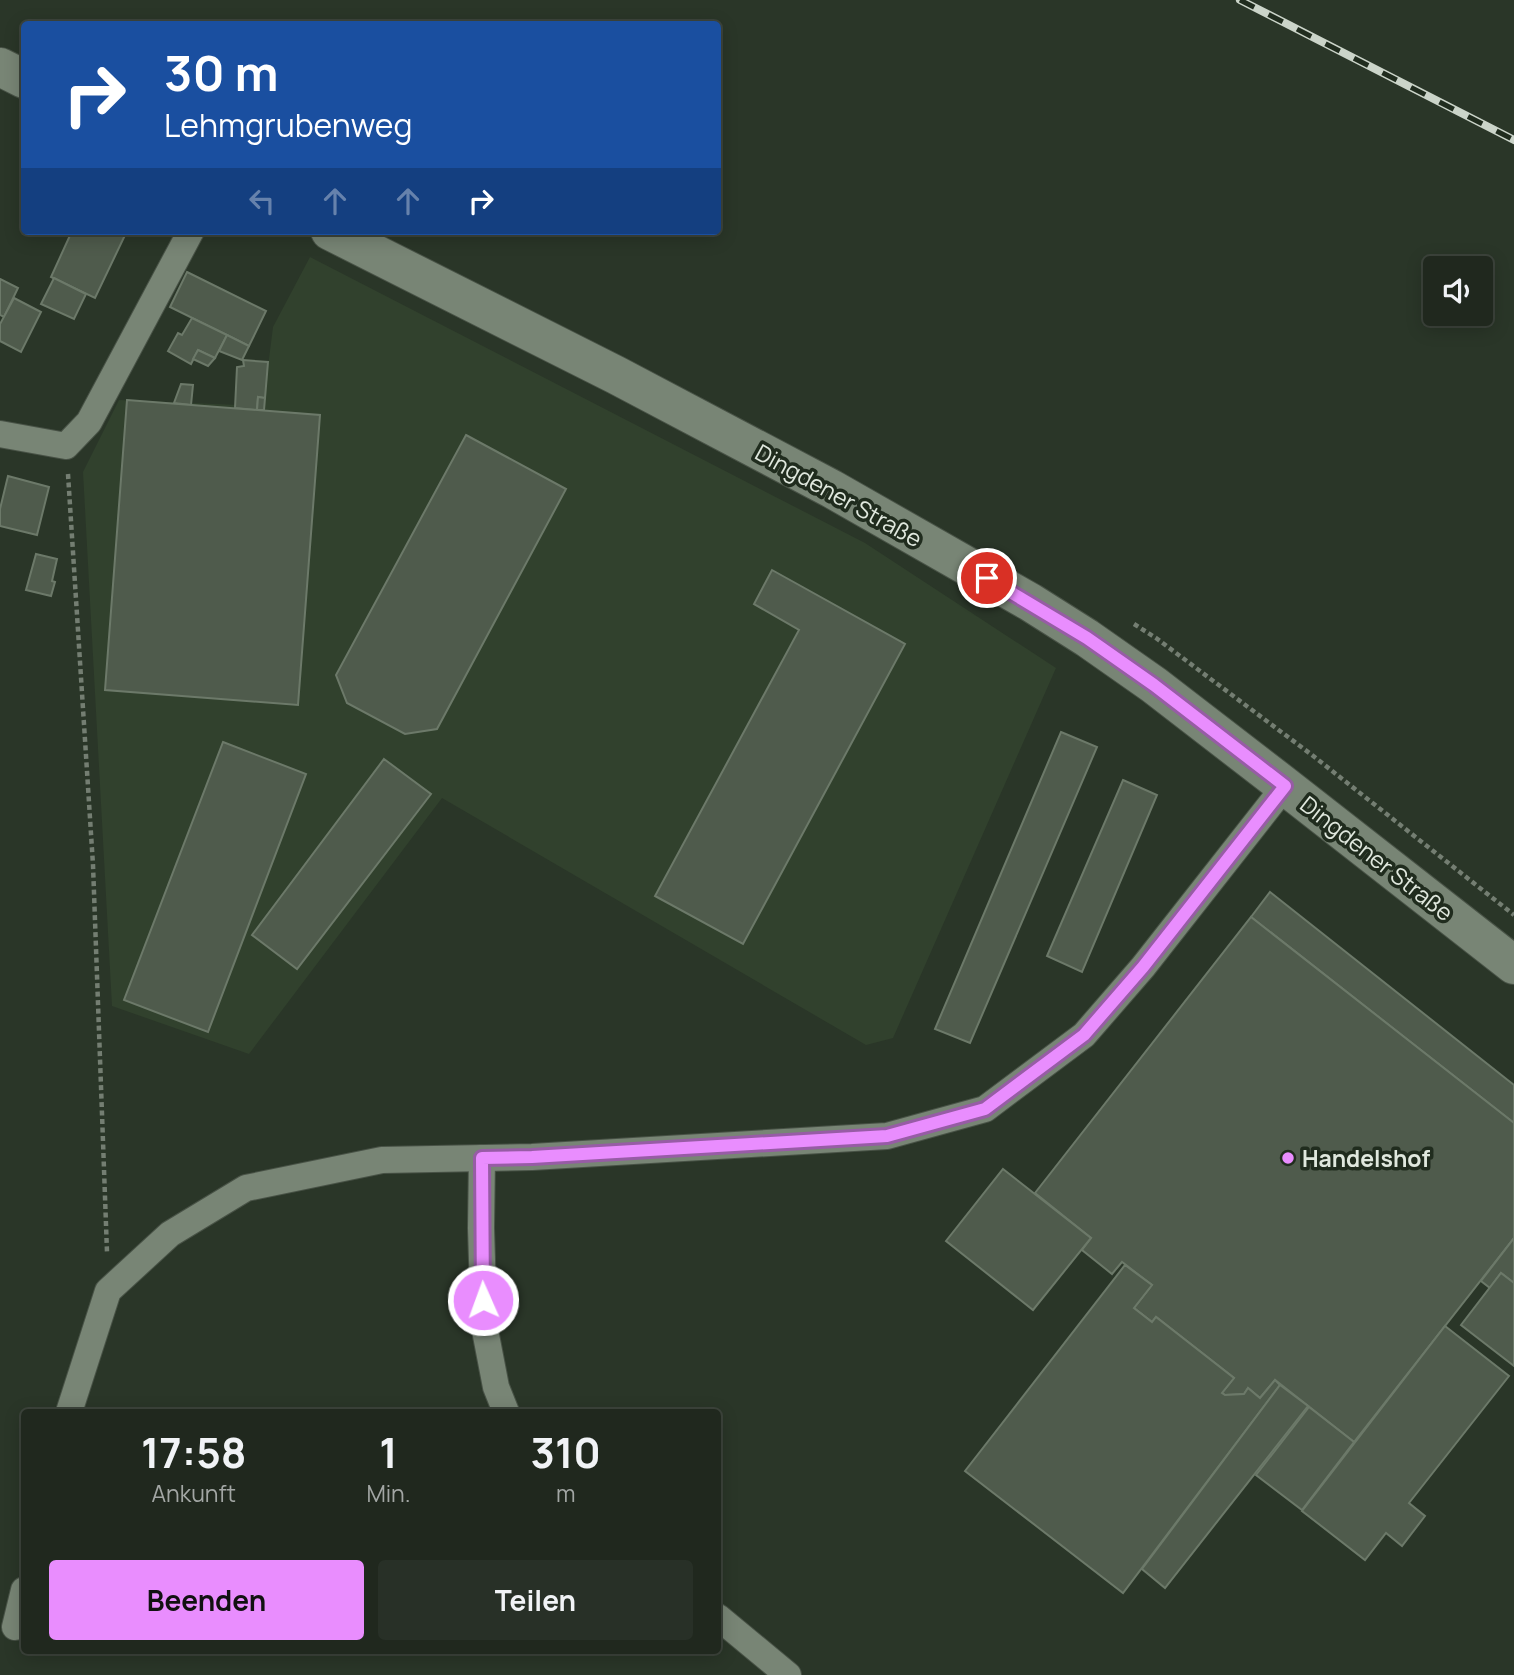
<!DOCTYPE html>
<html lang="de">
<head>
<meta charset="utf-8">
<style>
	body { margin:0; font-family:Manrope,sans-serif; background:#283027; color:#f1f3f6; height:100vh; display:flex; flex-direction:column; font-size:26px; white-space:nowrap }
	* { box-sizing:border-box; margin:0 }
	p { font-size:23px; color:#a2a6a4 }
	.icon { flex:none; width:38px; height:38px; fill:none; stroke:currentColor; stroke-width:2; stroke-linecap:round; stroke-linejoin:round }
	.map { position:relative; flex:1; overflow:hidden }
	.drawer { position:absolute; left:21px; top:1409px; width:700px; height:245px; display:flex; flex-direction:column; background:#20281e; border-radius:7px; box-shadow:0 4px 18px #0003,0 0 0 2px #3d443c }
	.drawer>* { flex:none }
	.guide { position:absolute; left:21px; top:21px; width:700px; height:214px; border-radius:7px; box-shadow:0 4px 18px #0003,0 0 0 2px #3d443c; background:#1a4fa0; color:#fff; overflow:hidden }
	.controls { position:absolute; left:1423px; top:256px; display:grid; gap:14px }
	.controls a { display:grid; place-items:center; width:70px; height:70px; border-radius:7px; background:#20281e; box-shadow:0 4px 18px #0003,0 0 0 2px #3d443c; font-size:35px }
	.pin { position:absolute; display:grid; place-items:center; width:60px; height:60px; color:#fff; margin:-30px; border:4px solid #fff; border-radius:50%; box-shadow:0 2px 7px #0007 }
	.me { position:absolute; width:77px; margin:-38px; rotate:358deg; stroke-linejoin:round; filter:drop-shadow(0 0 5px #0008) }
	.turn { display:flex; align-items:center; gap:24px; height:147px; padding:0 28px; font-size:32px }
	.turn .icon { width:91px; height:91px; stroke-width:2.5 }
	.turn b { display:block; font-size:49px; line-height:60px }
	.lanes { display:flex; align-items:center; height:66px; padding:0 28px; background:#0003; justify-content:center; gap:35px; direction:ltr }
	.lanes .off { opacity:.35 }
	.eta { display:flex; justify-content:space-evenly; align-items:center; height:119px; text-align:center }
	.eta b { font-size:42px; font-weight:700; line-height:49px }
	.primary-button { display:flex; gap:14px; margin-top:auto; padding:14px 28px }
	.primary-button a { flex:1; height:80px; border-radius:7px; background:#e98dfe; color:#111; font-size:28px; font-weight:700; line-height:80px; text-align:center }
	.primary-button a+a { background:#283027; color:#f1f3f6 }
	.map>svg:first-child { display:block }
	.built { fill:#31412d }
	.building { fill:#4f5b4c; stroke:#6c7969; stroke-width:2 }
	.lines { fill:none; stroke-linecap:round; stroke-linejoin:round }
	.minor-casing { stroke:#485246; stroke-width:28 }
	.secondary-casing { stroke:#485246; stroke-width:40 }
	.path { stroke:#747e72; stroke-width:4.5; stroke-dasharray:5 3.5; stroke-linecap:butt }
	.minor { stroke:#788575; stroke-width:26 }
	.secondary { stroke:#788575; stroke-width:38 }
	.rail-casing { stroke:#cbd4c9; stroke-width:8 }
	.rail { stroke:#202c1e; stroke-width:5; stroke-dasharray:16; stroke-linecap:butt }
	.route-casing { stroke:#975ca5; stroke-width:18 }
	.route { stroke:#e98dfe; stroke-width:12 }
	.poi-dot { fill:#e98dfe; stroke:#202c1e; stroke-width:2.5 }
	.labels { text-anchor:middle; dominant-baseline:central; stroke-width:7; stroke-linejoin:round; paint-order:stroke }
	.street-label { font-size:23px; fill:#e0e8de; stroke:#202c1e }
	.poi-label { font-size:23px; font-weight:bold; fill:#e0e8de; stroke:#202c1e; text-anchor:start }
</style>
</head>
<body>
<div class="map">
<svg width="1514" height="1675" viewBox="0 0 1514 1675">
	<rect width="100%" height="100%" fill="#2a3628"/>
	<polygon class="built" points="310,257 865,543 1056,668 893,1038 866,1045 442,798 249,1054 112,1006 83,472 119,400 263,406 273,327"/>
	<g class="building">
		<polygon points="72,231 127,231 95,298 51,277"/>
		<polygon points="187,272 266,311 249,346 170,307"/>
		<polygon points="54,278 86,294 74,319 41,304"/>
		<polygon points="0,279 18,288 4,317 0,315"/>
		<polygon points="14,298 41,312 21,352 0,341 0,324"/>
		<polygon points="192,318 227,335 215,358 198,350 191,364 168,351 178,333 182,335"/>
		<polygon points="227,335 249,346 242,360 219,351"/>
		<polygon points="198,350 215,358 208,366 193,359"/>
		<polygon points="243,360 268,362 265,398 258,397 257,410 235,408 237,367 244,366"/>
		<polygon points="181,384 193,385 191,405 174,403"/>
		<polygon points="258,397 265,398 264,410 257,410"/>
		<polygon points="127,400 320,415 298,705 105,690"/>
		<polygon points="466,435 566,489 437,729 405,734 347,703 336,675"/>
		<polygon points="8,476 49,487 37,535 0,526 0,509"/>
		<polygon points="36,554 57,559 52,581 55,582 51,596 26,590"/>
		<polygon points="772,570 905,644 743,944 655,896 799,630 754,604"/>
		<polygon points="1061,732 1097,747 970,1043 935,1029"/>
		<polygon points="223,742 306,774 208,1032 124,1000"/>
		<polygon points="384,759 431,794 297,969 252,935"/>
		<polygon points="1123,780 1157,795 1082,972 1047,956"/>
		<polygon points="1270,892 1514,1085 1514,1123 1251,917"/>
		<polygon points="1251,917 1514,1123 1514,1238 1354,1442 1275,1380 1260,1398 1248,1388 1244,1394 1225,1395 1222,1393 1234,1378 1156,1317 1152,1322 1134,1308 1152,1285 1122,1262 1112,1274 1082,1250 1091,1238 1035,1193"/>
		<polygon points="1003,1169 1091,1238 1033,1310 946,1241"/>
		<polygon points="1514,1238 1514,1283 1501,1273 1490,1288 1481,1281"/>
		<polygon points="1125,1265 1152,1285 1134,1308 1152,1322 1156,1317 1234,1378 1222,1393 1225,1395 1244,1394 1248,1388 1260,1398 1275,1380 1280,1385 1123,1593 965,1471"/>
		<polygon points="1501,1273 1514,1283 1514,1366 1461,1325"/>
		<polygon points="1445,1326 1509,1376 1409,1503 1425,1516 1402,1546 1386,1533 1365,1560 1302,1511"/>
		<polygon points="1280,1385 1308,1406 1165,1588 1142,1569"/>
		<polygon points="1309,1407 1354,1442 1302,1510 1256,1475"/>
	</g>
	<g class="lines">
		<defs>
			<g id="minor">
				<polyline points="0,434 66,446 89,422 191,231"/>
				<polyline points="482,1158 481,1228 484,1325 496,1387 506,1412"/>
				<polyline points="69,1412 108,1291 170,1234 246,1188 382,1160 532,1157 887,1136 985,1109 1084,1035 1143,967 1285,786"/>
				<polyline points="718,1617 788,1675"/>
				<polyline points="15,1627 24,1590"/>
			</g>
			<g id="secondary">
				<polyline points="0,67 24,79"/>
				<polyline points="330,231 616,375 832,489 1030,602 1087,638 1154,685 1285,786 1514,965"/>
			</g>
		</defs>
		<use href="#minor" class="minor-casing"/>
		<use href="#secondary" class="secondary-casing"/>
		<g class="path">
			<polyline points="68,474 93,865 107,1252"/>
			<polyline points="1134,624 1156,638 1312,755 1514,915"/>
		</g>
		<use href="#minor" class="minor"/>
		<use href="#secondary" class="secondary"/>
		<defs>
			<polyline id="rail" points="1240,0 1514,140"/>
		</defs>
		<use href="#rail" class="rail-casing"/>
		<use href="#rail" class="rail"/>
	</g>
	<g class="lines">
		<defs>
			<polyline id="route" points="483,1300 482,1158 532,1157 887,1136 985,1109 1084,1035 1143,967 1285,786 1154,685 1087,638 987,578"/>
		</defs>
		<use href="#route" class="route-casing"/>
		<use href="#route" class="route"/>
	</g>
	<circle class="poi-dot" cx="1288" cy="1158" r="7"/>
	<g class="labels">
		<g class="street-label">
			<text transform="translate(839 495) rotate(29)">Dingdener Straße</text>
			<text transform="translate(1377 858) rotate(38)">Dingdener Straße</text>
		</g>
		<g class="poi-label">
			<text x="1302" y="1158">Handelshof</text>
		</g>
	</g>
</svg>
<div class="controls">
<a><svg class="icon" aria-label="sound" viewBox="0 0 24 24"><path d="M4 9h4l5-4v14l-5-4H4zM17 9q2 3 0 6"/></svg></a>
</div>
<div class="pin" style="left:987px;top:578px;background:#d93025"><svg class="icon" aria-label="arrive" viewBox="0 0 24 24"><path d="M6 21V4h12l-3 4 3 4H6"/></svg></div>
<svg class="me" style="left:483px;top:1300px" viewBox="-20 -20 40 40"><circle r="17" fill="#e98dfe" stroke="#fff" stroke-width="3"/><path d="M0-11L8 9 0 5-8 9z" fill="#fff"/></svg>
<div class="guide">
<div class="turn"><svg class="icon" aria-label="right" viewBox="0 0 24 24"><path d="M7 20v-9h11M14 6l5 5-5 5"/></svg><div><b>30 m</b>Lehmgrubenweg</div></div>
<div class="lanes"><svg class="icon off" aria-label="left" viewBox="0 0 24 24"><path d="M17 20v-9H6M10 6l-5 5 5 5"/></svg><svg class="icon off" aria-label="ahead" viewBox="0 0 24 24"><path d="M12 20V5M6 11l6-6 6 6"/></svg><svg class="icon off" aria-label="ahead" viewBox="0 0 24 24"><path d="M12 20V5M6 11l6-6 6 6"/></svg><svg class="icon" aria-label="right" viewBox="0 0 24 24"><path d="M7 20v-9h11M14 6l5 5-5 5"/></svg></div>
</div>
<section class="drawer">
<div class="eta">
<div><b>17:58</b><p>Ankunft</p></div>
<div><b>1</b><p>Min.</p></div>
<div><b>310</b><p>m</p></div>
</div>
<div class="primary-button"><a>Beenden</a><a>Teilen</a></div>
</section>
</div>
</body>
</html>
